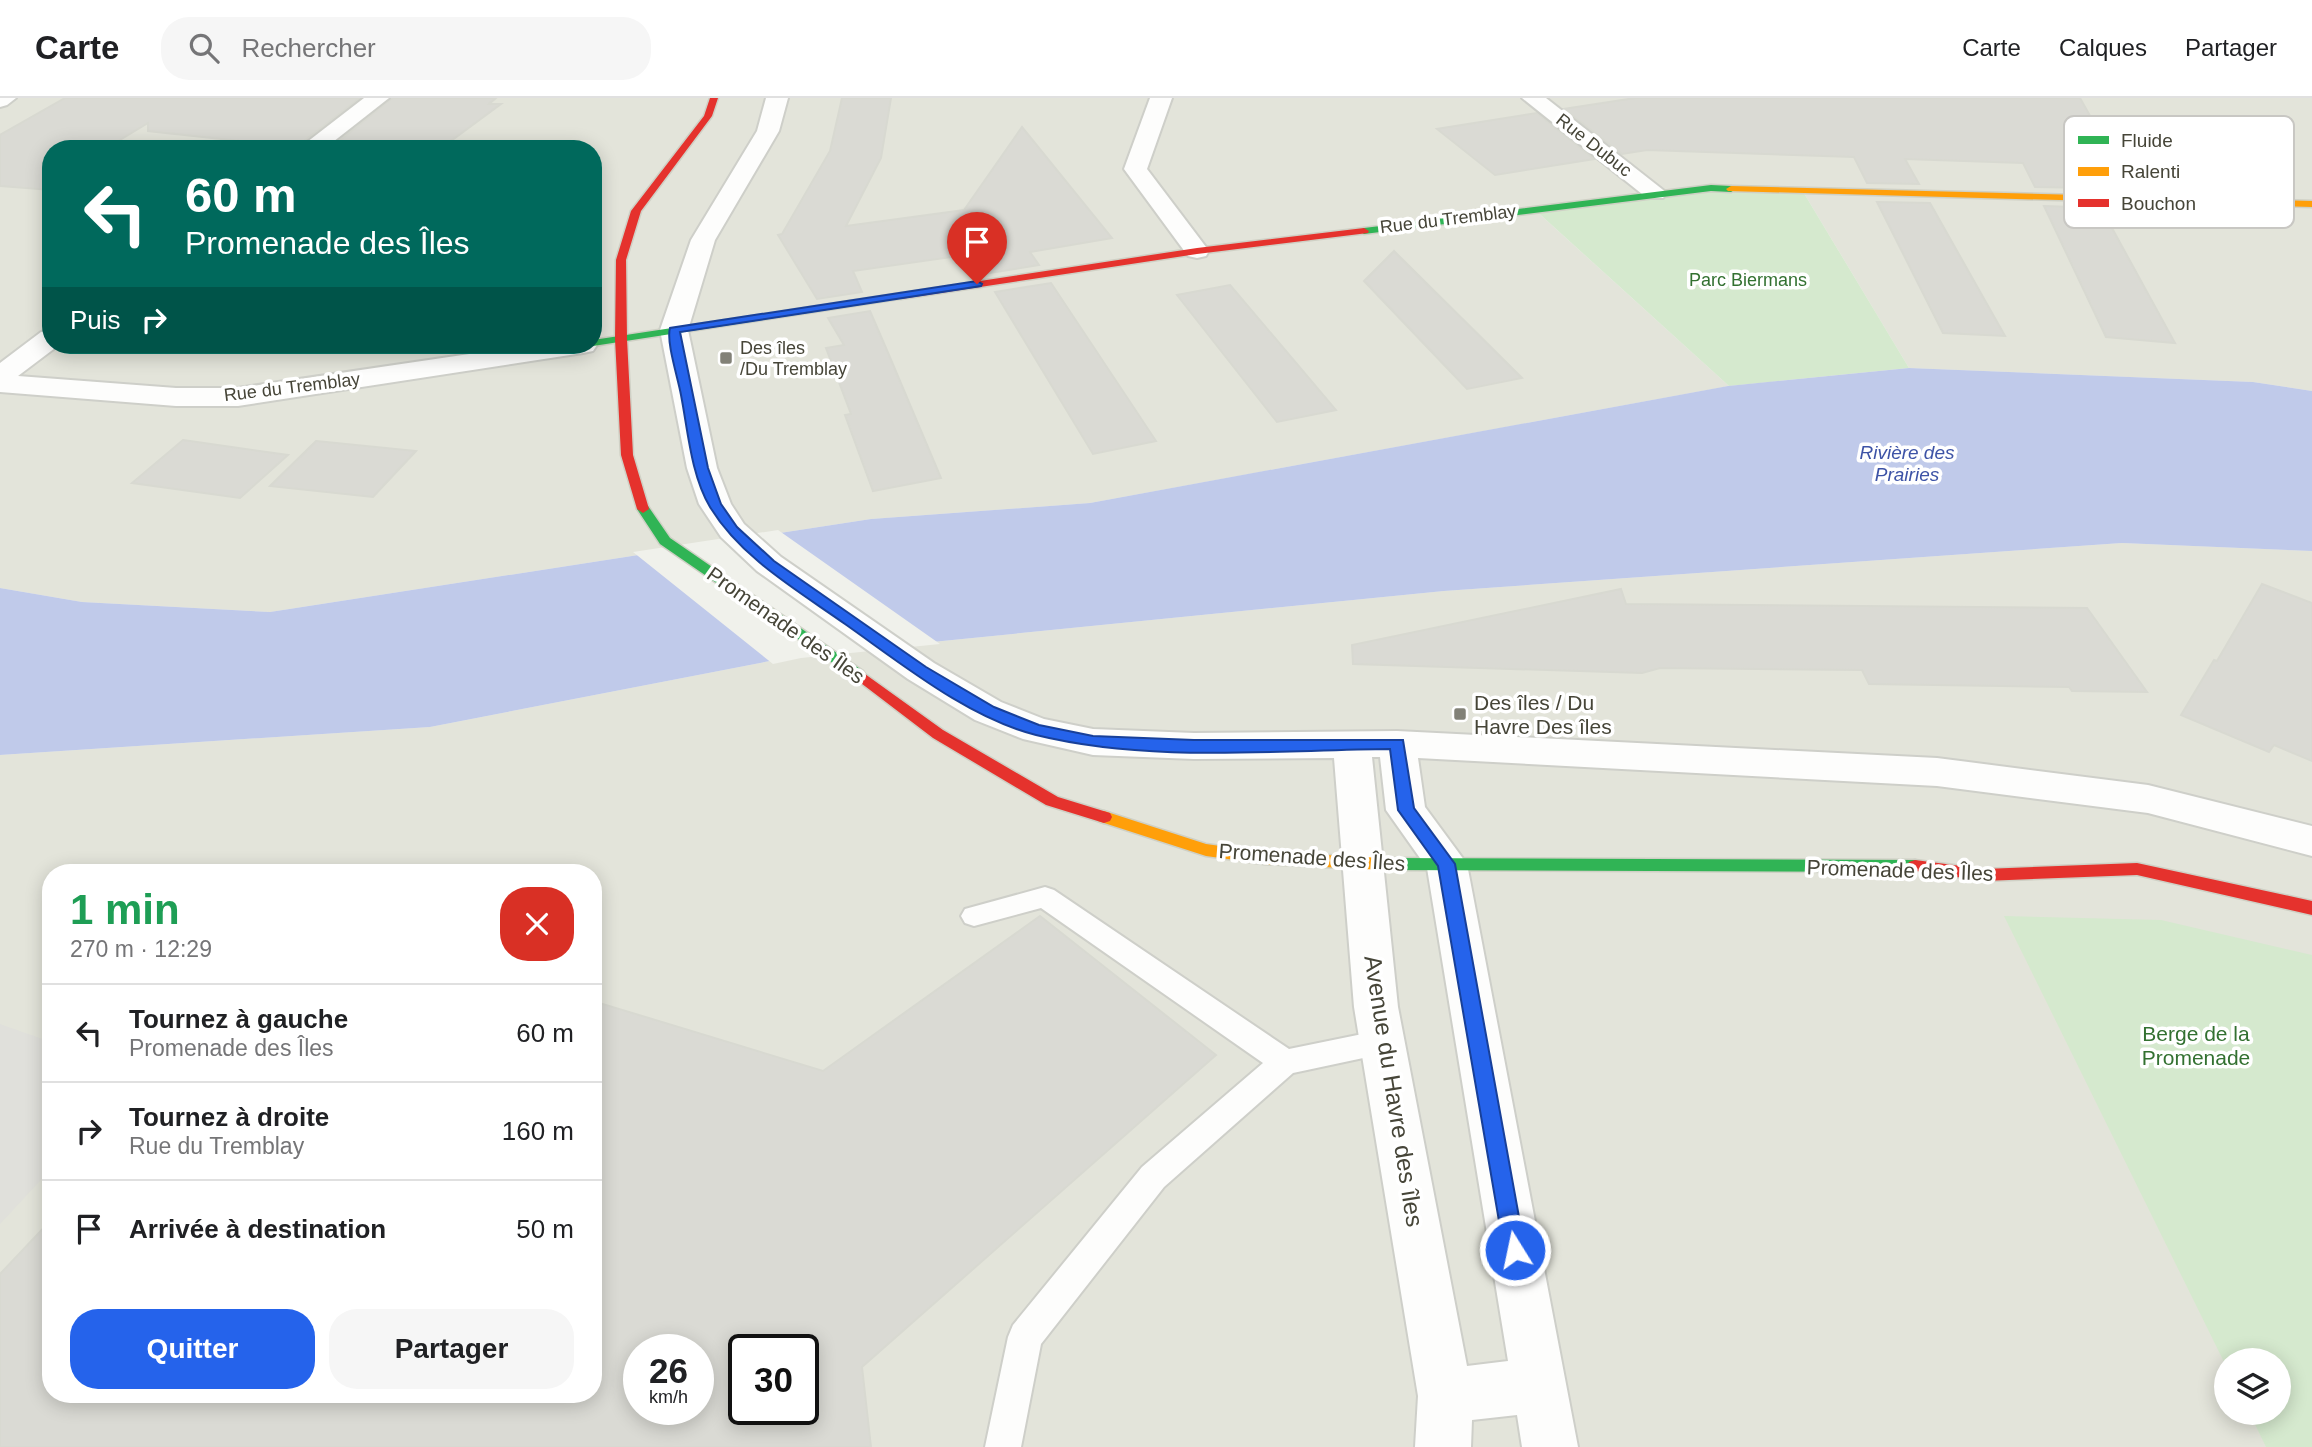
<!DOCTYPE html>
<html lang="fr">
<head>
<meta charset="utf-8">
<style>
	body { margin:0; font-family:Arial,sans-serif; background:#f6f6f6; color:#202124; height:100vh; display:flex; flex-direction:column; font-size:26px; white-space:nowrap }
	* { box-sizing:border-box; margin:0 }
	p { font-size:23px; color:#757577 }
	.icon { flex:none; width:38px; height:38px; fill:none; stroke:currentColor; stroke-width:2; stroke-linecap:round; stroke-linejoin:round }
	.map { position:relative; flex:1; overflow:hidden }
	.drawer { position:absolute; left:42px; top:766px; width:560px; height:539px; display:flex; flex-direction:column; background:#fff; border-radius:28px; box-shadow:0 4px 18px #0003 }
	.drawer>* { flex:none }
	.top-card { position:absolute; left:42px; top:42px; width:560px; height:214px; border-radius:28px; box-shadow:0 4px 18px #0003; background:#00695c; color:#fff; overflow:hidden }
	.fabs { position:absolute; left:2214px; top:1250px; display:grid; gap:14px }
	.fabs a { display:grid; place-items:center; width:77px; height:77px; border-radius:50%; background:#fff; box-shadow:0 4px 18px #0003; font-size:35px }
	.speed { position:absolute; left:623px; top:1236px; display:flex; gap:14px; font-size:35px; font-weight:700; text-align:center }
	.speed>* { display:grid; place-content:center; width:91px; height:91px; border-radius:50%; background:#fff; box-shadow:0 4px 18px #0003; line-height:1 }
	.speed small { font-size:18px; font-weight:400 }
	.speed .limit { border:4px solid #111; border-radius:10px; background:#fff; color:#111 }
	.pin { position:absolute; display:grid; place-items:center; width:60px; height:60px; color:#fff; margin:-72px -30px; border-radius:50% 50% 50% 0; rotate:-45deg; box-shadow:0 0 7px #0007 }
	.pin .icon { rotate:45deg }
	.me { position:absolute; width:77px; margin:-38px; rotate:350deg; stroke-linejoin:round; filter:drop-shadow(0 0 5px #0008) }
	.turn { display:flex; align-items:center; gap:24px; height:147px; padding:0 28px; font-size:32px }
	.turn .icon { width:91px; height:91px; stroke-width:2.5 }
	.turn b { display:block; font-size:49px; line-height:60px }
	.then { display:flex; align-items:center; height:66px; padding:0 28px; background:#0003; gap:14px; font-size:26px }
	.round { display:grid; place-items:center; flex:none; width:74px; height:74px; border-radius:28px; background:#f6f6f6 }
	.head { display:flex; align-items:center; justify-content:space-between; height:119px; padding:0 28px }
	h1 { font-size:42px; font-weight:800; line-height:52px; color:#1e9e55 }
	.action { display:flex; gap:14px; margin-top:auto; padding:14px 28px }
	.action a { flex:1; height:80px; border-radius:28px; background:#2563eb; color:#fff; font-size:28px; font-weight:800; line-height:80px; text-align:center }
	.action a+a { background:#f6f6f6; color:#202124 }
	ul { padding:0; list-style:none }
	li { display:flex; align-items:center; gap:21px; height:98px; padding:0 28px; border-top:2px solid #e0e0e0 }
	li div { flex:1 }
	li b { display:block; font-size:26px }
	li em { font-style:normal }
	header { display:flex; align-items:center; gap:42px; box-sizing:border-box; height:98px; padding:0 35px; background:#fff; border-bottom:2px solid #e0e0e0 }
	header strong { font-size:33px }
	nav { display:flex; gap:38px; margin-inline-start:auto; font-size:24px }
	.search { width:490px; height:63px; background:#f6f6f6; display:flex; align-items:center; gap:18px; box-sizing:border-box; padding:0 24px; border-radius:28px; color:#757577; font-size:26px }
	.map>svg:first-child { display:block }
	.residential { fill:#e3e4da; fill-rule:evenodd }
	.green { fill:#d5e9ce }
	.parking { fill:#e0e0db }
	.water { fill:#c0caea }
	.pier { fill:#f0f1eb }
	.building { fill:#dadad4; stroke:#d8d9d1; stroke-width:2; fill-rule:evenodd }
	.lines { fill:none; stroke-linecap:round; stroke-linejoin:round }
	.lane-casing { stroke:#cecfc9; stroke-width:4 }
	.street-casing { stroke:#cecfc9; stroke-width:4 }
	.fast-casing { stroke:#cfd0c5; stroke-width:3 }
	.slow-casing { stroke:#cfd0c5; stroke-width:3 }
	.jam-casing { stroke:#cfd0c5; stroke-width:3 }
	.lane { fill:#fdfdfc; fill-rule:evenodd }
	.street { fill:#fdfdfc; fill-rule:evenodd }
	.fast { fill:#30b455; fill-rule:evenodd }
	.slow { fill:#ff9f0a; fill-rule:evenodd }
	.jam { fill:#e5322d; fill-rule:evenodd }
	.route { fill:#2563eb; stroke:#184099; stroke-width:2 }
	.poi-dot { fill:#828177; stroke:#fff; stroke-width:2.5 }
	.labels { text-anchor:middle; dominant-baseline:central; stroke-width:7; stroke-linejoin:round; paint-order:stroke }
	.far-street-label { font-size:18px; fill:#464538; stroke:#fff }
	.far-park-label { font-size:18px; fill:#337131; stroke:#fff }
	.far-poi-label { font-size:18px; fill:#464538; stroke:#fff; text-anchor:start }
	.far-water-label { font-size:19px; font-style:italic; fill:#3d53a6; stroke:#fff }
	.street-label { font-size:21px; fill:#464538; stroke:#fff }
	.poi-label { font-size:21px; fill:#464538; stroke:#fff; text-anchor:start }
	.park-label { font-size:21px; fill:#337131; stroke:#fff }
	.near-street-label { font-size:24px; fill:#464538; stroke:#fff }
	.key { fill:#fff; stroke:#c8c7c3; stroke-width:2 }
	.key-label { font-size:19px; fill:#464538 }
</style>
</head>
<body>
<header>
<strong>Carte</strong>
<div class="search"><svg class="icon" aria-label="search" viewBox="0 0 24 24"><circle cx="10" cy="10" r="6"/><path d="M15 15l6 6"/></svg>Rechercher</div>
<nav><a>Carte</a><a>Calques</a><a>Partager</a></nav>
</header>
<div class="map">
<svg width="2312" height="1349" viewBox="0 0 2312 1349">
	<rect width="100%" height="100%" fill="#f0f1eb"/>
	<g class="residential">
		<path d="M 0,0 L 2312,0 L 2312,293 L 2253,284 L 1909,270 L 1802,92 L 1534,111 L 1729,288 L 1090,405 L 871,421 L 270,514 L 82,504 L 0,490 ZM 51,51 L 593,51 L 593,247 L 51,247 Z"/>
		<path d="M 2122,445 L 2312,453 L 2312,1349 L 0,1349 L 0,657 L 430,629 L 801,557 L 1444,493 ZM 51,775 L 593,775 L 593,1297 L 51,1297 ZM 639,1251 L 698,1251 L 698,1311 L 639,1311 ZM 744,1251 L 803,1251 L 803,1311 L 744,1311 ZM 2226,1262 L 2278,1262 L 2278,1314 L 2226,1314 Z"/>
	</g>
	<g class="green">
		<polygon points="1802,92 1909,270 1729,288 1533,110 1655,95"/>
		<polygon points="2004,818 2161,822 2312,857 2312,1349 2266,1349 2249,1314 2278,1314 2278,1262 2226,1262 2226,1268"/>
	</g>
	<polygon class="parking" points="0,926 51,944 51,1071 0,1126"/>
	<polygon class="water" points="1909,270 2253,284 2312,293 2312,453 2122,445 1444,493 801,557 430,629 0,657 0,490 82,504 270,514 871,421 1090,405 1728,288"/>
	<polygon class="pier" points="778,432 940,546 801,560 773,566 633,454"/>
	<g class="building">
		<polygon points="65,0 360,0 296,49 148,33 148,25 105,51 51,51 51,92 0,88 0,37"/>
		<polygon points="392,0 496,0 489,6 501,6 440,51 329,51"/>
		<polygon points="842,0 891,0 881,60 846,128 964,112 1022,29 1112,140 1030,154 1039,167 984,176 972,156 853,173 862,194 817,201 778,137 782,136 830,53"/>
		<polygon points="1635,0 2080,0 2117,66 2076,64 2091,90 2035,89 2023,65 1905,61 1919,86 1867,85 1854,59 1647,52 1622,56 1564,11"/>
		<polygon points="1537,15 1594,61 1495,77 1437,31"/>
		<polygon points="1877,104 1930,105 2005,238 1943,235"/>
		<polygon points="2044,108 2101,110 2175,245 2106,239"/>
		<polygon points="1394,153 1522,280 1467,291 1364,183"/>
		<polygon points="1051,185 1156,343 1093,356 995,194"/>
		<polygon points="1230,187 1336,312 1277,324 1177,197"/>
		<polygon points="870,213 889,257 941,380 873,393 845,317 851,316 826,250 844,247 828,220"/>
		<polygon points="183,342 288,357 240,400 132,385"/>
		<polygon points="316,343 416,353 373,399 270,388"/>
		<polygon points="2262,486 2312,505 2312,663 2274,647 2269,654 2181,617 2214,562 2217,563"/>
		<polygon points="1621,491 1626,506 2087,510 2147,594 2072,593 2069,589 1869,586 1862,572 1660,570 1642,575 1353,566 1352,547"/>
		<path d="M 1040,818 L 1216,957 L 862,1269 L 871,1349 L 0,1349 L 0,1176 L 51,1122 L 51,1297 L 593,1297 L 593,903 L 823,973 ZM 639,1251 L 698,1251 L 698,1311 L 639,1311 ZM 744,1251 L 803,1251 L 803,1311 L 744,1311 Z"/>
	</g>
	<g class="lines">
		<defs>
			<polygon id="lane" points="1045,789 1054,792 1289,951 1382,932 1392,935 1396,944 1392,953 1382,956 1293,975 1164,1089 1041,1246 1021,1349 985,1349 1008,1239 1013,1227 1142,1069 1263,965 1041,810 974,828 965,825 961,818 965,811"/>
			<g id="street">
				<polygon points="0,0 16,0 7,7 0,9"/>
				<polygon points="364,0 389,0 324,51 298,51"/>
				<path d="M 766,0 L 788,0 L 779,33 L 715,142 L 688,232 L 717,370 L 731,406 L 744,426 L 781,459 L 934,565 L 1001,604 L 1044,621 L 1093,631 L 1194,635 L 1397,633 L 1937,660 L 2148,687 L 2312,728 L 2312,758 L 2148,715 L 1937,688 L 1418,660 L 1425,709 L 1467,766 L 1578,1349 L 1522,1349 L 1517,1317 L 1472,1322 L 1471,1349 L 1415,1349 L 1418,1298 L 1354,909 L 1334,660 L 1194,661 L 1093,657 L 1023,641 L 975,622 L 908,581 L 757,473 L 721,439 L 699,406 L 687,370 L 660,232 L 691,142 L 757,33 ZM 1372,659 L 1380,659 L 1386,712 L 1427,770 L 1508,1263 L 1467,1268 L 1398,909 Z"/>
				<polygon points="1150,0 1172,0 1147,71 1209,153 1206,158 1197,160 1188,158 1124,71"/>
				<polygon points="1522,0 1546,0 1667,95 1663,100 1647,100"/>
				<polygon points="51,232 51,247 59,247 18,278 176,290 238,290 530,247 593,247 593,242 597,247 593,253 583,255 238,308 176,308 0,294 0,265 41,234"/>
			</g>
			<g id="fast">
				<polygon points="1711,87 1731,88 1736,91 1731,94 1711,93 1364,136 1359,133 1364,130"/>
				<polygon points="901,195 905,196 905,200 593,248 589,247 593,247 593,242"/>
				<polygon points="643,407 648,408 670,440 863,573 865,576 863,579 853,579 660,446 637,411"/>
				<polygon points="1383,760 1915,762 1921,764 1923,768 1921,772 1915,774 1383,772 1377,770 1375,766 1377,762"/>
			</g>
			<g id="slow">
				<polygon points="1731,88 2312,103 2312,109 1728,93 1726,91"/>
				<polygon points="1104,713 1206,746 1264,754 1383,760 1389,762 1391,766 1389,770 1383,772 1264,766 1206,758 1098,723 1096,719 1098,715"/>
			</g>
			<g id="jam">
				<polygon points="710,0 718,0 712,18 641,113 626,162 627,241 633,357 649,411 643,415 637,411 621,357 615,241 616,162 631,113 704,18"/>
				<polygon points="1364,130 1369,133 1368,135 1197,156 901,201 896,198 901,195 1197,150"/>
				<polygon points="858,571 943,632 1058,699 1110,715 1112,719 1110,723 1104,725 1046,707 933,640 853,579 851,576"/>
				<polygon points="1915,762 1984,771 2137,765 2312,803 2312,817 2137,777 1984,783 1909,772 1907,768 1909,764"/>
			</g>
		</defs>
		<use href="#lane" class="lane-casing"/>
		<use href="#street" class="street-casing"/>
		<use href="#fast" class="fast-casing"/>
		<use href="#slow" class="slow-casing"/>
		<use href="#jam" class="jam-casing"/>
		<use href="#lane" class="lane"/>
		<use href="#street" class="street"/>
		<use href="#fast" class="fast"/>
		<use href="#slow" class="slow"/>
		<use href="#jam" class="jam"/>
	</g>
	<path class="route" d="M 977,183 L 982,186 L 981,188 L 680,234 L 708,370 L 721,406 L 737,429 L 774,463 L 926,569 L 994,609 L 1039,627 L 1093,638 L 1194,642 L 1403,642 L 1414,710 L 1455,766 L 1525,1152 L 1522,1158 L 1515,1161 L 1508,1158 L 1504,1152 L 1438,768 L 1398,712 L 1390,651 C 1274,652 1150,665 1036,637 C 968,620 902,566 845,526 C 797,492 741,460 710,409 C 691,377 688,333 681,297 C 678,280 666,244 670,230 Z"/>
	<g class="poi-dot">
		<rect x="719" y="253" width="14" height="14" rx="3.5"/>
		<rect x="1453" y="609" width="14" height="14" rx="3.5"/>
	</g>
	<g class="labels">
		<g class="far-street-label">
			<text transform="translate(1594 47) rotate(38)">Rue Dubuc</text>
			<text transform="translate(1448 121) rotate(-7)">Rue du Tremblay</text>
			<text transform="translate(292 289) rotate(-7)">Rue du Tremblay</text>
		</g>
		<g class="far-park-label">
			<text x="1748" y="182">Parc Biermans</text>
		</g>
		<g class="far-poi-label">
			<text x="740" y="250">Des îles<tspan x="740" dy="21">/Du Tremblay</tspan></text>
		</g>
		<g class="far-water-label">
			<text x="1907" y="354">Rivière des<tspan x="1907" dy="22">Prairies</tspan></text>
		</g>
		<g class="street-label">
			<text transform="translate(786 527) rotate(35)">Promenade des Îles</text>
			<text transform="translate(1312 759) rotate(4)">Promenade des Îles</text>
			<text transform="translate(1900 772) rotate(2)">Promenade des Îles</text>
		</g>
		<g class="poi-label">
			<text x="1474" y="604">Des îles / Du<tspan x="1474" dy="24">Havre Des îles</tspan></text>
		</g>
		<g class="park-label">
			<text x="2196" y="935">Berge de la<tspan x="2196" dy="24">Promenade</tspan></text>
		</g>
		<g class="near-street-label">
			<text transform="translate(1394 993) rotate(81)">Avenue du Havre des îles</text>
		</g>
	</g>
	<rect x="2064" y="18" width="230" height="112" rx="10" class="key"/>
	<rect x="2078" y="38" width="31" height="8" fill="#30b455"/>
	<rect x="2078" y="69" width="31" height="9" fill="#ff9f0a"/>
	<rect x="2078" y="101" width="31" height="8" fill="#e5322d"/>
	<g class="key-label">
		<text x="2121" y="49">Fluide</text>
		<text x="2121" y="80">Ralenti</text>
		<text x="2121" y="112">Bouchon</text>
	</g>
</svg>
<div class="fabs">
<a><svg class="icon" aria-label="layers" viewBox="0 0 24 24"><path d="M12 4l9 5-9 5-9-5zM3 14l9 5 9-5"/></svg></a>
</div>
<div class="speed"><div>26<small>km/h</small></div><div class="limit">30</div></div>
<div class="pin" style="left:977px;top:186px;background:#d93025"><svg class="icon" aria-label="arrive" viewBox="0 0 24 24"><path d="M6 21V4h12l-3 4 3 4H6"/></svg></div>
<svg class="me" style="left:1515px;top:1152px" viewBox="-20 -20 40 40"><circle r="17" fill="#2563eb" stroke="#fff" stroke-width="3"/><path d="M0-11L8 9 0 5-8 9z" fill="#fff"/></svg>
<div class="top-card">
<div class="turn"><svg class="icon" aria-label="left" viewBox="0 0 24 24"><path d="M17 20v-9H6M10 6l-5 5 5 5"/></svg><div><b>60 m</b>Promenade des Îles</div></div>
<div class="then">Puis<svg class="icon" aria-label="right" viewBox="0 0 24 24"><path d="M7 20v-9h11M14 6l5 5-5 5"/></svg></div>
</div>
<section class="drawer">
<div class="head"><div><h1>1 min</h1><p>270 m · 12:29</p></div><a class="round" style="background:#d93025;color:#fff"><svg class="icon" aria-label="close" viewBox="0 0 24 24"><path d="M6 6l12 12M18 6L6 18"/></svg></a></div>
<ul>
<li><svg class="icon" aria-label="left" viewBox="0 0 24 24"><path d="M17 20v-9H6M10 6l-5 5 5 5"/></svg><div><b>Tournez à gauche</b><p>Promenade des Îles</p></div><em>60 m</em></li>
<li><svg class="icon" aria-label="right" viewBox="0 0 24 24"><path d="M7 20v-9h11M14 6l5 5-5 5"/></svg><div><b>Tournez à droite</b><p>Rue du Tremblay</p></div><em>160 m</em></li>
<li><svg class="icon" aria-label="arrive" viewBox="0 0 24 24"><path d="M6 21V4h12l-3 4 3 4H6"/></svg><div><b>Arrivée à destination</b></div><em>50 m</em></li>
</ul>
<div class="action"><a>Quitter</a><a>Partager</a></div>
</section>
</div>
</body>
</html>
